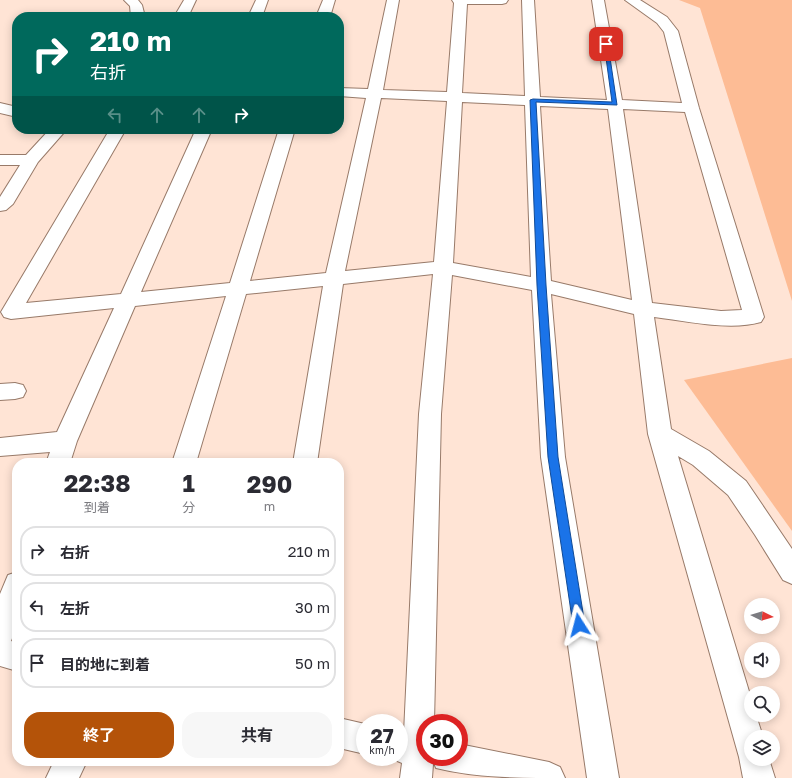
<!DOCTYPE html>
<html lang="ja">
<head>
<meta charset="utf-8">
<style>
	body { margin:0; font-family:"Golos Text","Noto Sans JP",sans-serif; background:#f7f7f7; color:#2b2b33; height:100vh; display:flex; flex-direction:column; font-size:15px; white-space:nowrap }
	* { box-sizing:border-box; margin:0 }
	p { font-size:13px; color:#7c7c81 }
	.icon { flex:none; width:22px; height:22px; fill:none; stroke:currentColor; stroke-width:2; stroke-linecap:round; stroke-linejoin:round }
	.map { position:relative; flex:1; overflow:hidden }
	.details { position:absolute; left:12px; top:458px; width:332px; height:308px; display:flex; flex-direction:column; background:#fff; border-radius:16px; box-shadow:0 2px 10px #0003 }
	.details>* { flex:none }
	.banner { position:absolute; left:12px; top:12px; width:332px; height:122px; border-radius:16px; box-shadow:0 2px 10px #0003; background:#00695c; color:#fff; overflow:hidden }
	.needle { width:26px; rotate:95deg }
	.fabs { position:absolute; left:744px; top:598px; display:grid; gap:8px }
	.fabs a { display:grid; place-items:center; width:36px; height:36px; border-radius:50%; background:#fff; box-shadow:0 2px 10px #0003; font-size:20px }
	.speed { position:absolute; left:356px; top:714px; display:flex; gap:8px; font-size:20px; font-weight:700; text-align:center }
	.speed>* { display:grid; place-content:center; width:52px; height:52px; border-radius:50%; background:#fff; box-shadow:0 2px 10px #0003; line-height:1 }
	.speed small { font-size:10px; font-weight:400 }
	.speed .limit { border:6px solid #d22; background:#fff; color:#111 }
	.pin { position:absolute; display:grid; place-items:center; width:34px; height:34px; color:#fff; margin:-17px; border-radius:8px; box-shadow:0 2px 6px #0006 }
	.me { position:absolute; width:44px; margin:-22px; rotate:351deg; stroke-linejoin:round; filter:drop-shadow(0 0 3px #0008) }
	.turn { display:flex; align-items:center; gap:14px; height:84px; padding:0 12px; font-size:18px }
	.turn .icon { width:52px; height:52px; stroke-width:2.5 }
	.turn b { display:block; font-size:28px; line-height:34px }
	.lanes { display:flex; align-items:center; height:38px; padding:0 12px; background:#0003; justify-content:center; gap:20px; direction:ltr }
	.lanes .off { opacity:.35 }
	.eta { display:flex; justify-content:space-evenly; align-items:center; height:68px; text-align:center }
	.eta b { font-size:24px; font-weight:700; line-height:28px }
	.action { display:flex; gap:8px; margin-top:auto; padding:8px 12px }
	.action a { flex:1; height:46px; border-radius:16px; background:#b45309; color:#fff; font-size:16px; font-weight:700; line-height:46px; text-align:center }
	.action a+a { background:#f7f7f7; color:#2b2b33 }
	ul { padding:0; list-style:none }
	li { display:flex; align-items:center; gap:12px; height:50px; margin:0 8px 6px; padding:0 4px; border:2px solid #e1e1e2; border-radius:16px }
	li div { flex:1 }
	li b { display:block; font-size:15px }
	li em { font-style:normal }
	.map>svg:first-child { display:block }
	.green { fill:#fdbc95 }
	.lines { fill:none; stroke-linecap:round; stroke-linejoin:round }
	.street-casing { stroke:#987a69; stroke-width:2 }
	.street { fill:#fff; fill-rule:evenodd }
	.route { fill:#1a73e8; stroke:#114b97 }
</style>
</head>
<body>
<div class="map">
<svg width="792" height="778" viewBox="0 0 792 778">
	<rect width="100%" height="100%" fill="#ffe4d5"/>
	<g class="green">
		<polygon points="679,0 792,0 792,301 700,8"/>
		<polygon points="792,358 792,531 684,380"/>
	</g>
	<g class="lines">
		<defs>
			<g id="street">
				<polygon points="124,0 138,0 142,5 145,17 131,17 130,6"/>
				<polygon points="184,0 196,0 188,17 174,17"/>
				<polygon points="256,0 268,0 262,17 248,17"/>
				<polygon points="323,0 335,0 330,17 316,17"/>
				<path d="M 387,0 L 399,0 L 383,90 L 447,92 L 454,3 L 452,0 L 508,0 L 506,3 L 502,4 L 467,4 L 462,93 L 525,96 L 522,0 L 534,0 L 540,97 L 607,100 L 592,0 L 604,0 L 622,100 L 682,103 L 664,32 L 657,23 L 625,0 L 640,0 L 667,17 L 678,31 L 699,108 L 764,317 L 761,322 C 730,331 687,321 654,317 L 671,429 L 709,451 L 746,481 L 792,549 L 792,584 L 783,580 L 755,535 L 728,495 L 693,465 L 678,456 L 751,698 L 751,715 L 756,715 L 763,737 L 751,737 L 751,759 L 769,759 L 775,778 L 743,778 L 739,757 L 648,434 L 634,314 L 551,294 L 565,457 L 619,778 L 587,778 L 541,457 L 532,290 L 452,275 L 441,414 L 434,723 L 425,723 L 425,757 L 459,757 L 459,744 L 549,762 L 560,767 L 565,778 C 523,778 476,778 436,768 L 434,763 L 433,764 L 432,778 L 400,778 L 402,763 L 388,757 L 399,757 L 399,732 L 404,733 L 419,414 L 433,274 L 343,284 L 317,463 L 293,463 L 323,286 L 246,294 L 196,463 L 172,463 L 226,296 L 135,306 L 77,441 L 70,463 L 46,463 L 50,452 L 0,456 L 0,438 L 57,432 L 114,308 L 11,319 L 4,317 L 1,312 L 110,129 L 126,129 L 26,303 L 121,294 L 196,129 L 212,129 L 141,292 L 230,283 L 279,129 L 295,129 L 250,281 L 326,273 L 366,98 L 339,96 L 339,88 L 368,89 ZM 381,98 L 447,101 L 434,262 L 345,271 ZM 462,102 L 525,105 L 531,277 L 453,263 ZM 540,106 L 608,109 L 632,300 L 551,281 ZM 623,109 L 685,112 L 742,310 L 721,311 L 652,303 Z"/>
				<polygon points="0,103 17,107 17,117 0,113"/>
				<polygon points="50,129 67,129 38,162 13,204 6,210 0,211 0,197 20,165 0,165 0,155 26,155"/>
				<polygon points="15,383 23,385 26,391 23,397 15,399 0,400 0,384"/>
				<polygon points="17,572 17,625 11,641 17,643 17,671 0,666 0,594 8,575"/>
				<polygon points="339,718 365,724 365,754 339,748"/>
				<polygon points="54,761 87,761 79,778 46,778"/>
			</g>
		</defs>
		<use href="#street" class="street-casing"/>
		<use href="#street" class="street"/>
	</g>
	<polygon class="route" points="604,43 608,44 617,105 536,102 546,285 558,457 585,625 583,629 579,631 575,629 573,625 548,457 537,285 530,100 533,99 612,102"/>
</svg>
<div class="fabs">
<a><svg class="needle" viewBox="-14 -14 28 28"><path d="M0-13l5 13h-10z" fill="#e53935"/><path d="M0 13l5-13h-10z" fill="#7c7c81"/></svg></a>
<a><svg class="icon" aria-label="sound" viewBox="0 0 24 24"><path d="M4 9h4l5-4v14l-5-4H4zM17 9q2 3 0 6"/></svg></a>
<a><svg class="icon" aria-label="search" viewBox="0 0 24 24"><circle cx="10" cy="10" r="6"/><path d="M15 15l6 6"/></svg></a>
<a><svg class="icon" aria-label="layers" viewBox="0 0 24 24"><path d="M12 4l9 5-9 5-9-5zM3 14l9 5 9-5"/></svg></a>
</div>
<div class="speed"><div>27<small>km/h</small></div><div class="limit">30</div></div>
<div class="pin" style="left:606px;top:44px;background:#d93025"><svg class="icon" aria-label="arrive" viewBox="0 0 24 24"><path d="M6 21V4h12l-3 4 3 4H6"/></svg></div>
<svg class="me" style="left:579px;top:625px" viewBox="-20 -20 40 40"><path d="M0-17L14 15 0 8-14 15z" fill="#1a73e8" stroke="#fff" stroke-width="4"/></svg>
<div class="banner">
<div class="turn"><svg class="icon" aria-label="right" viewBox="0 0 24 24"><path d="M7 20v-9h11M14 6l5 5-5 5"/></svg><div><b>210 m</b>右折</div></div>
<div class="lanes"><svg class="icon off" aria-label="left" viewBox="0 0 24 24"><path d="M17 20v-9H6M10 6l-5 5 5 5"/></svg><svg class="icon off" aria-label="ahead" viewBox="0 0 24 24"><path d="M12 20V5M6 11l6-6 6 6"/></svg><svg class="icon off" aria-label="ahead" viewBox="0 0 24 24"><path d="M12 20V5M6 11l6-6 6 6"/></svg><svg class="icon" aria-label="right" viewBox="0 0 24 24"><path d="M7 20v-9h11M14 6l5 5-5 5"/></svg></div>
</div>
<section class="details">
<div class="eta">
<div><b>22:38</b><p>到着</p></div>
<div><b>1</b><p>分</p></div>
<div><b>290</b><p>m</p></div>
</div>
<ul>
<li><svg class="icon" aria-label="right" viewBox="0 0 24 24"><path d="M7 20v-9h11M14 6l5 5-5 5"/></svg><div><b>右折</b></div><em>210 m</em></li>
<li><svg class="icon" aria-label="left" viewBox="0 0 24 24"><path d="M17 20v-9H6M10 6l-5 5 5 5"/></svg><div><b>左折</b></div><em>30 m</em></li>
<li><svg class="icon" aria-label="arrive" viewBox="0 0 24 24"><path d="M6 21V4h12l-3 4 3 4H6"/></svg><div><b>目的地に到着</b></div><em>50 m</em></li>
</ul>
<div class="action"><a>終了</a><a>共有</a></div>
</section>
</div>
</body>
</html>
